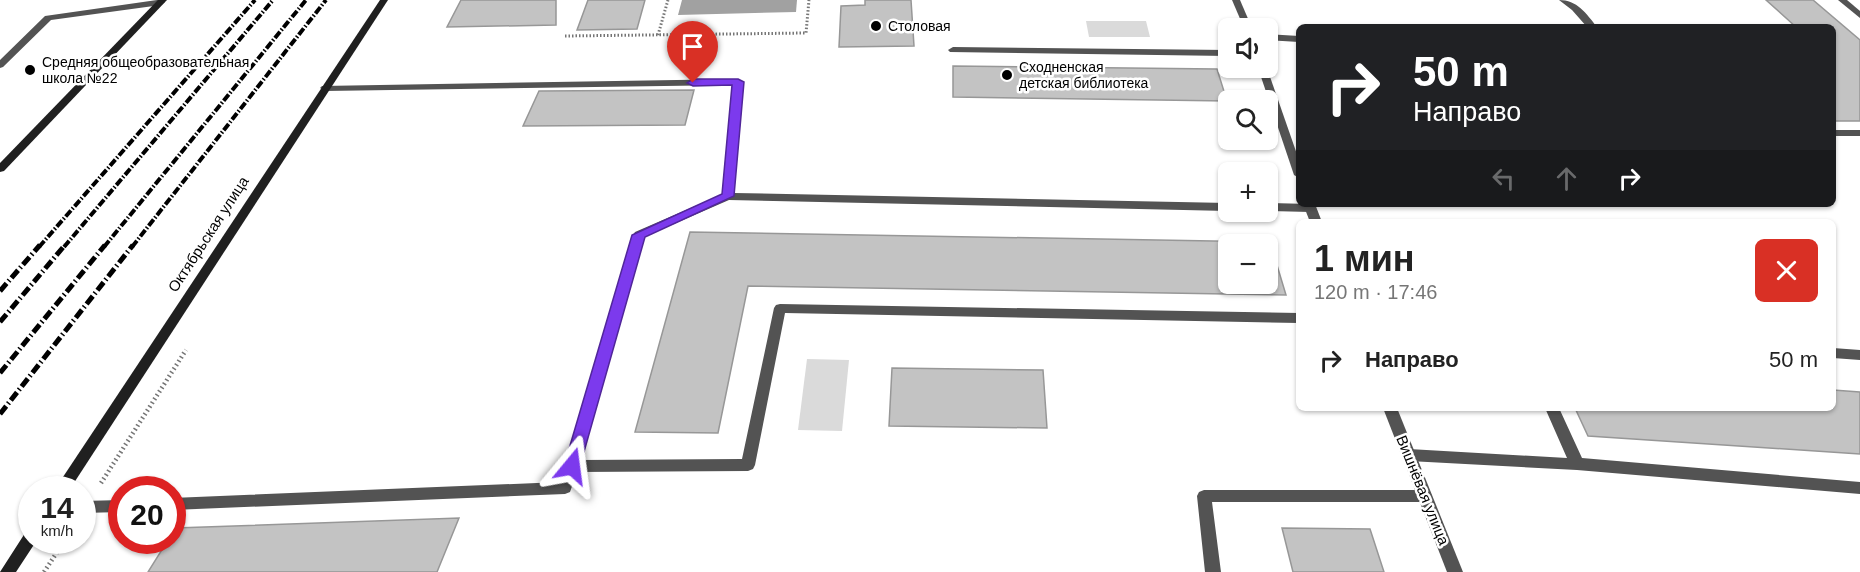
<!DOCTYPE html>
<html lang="ru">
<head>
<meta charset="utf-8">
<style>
	body { margin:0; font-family:Helvetica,sans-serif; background:#f6f6f6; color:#222; height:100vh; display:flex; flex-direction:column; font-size:22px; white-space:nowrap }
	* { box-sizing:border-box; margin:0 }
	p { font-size:20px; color:#767676 }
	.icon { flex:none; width:33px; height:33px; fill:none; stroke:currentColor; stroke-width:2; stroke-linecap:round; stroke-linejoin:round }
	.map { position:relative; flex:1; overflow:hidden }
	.panel { position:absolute; left:1296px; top:219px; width:540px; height:192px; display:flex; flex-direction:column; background:#fff; border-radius:9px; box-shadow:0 2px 4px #0004 }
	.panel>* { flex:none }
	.top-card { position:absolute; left:1296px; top:24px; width:540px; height:183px; border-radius:9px; box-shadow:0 2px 4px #0004; background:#202124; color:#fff; overflow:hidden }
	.controls { position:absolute; left:1218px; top:18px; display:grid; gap:12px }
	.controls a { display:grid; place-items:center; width:60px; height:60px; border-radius:9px; background:#fff; box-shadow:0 2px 4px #0004; font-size:30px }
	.speed { position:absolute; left:18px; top:476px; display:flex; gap:12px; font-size:30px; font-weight:700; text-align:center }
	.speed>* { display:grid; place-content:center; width:78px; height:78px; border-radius:50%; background:#fff; box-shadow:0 2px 4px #0004; line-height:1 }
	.speed small { font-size:15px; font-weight:400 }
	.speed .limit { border:9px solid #d22; background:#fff; color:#111 }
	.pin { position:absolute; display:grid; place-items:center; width:51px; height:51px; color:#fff; margin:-62px -26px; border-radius:50% 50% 50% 0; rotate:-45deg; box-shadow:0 0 6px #0007 }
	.pin .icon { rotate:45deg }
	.me { position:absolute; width:66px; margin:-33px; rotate:16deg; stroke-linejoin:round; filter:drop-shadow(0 0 4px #0008) }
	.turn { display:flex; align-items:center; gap:21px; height:126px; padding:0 18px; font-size:27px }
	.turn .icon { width:78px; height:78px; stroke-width:2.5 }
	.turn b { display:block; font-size:42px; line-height:51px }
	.lanes { display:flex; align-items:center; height:57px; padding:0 18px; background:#0003; justify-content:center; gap:30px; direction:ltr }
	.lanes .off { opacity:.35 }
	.round { display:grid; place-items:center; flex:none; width:63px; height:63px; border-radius:9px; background:#f6f6f6 }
	.head { display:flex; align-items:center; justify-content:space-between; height:102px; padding:0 18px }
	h1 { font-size:36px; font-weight:700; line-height:45px }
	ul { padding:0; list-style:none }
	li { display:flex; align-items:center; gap:18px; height:78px; padding:0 18px }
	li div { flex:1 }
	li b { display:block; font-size:22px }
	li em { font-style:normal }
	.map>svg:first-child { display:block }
	.green { fill:#dadada }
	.water { fill:#a1a1a1 }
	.building { fill:#c3c3c3; stroke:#979797; stroke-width:1.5; fill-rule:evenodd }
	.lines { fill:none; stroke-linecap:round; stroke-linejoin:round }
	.path-far1 { stroke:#757575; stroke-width:3; stroke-dasharray:1.5 2; stroke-linecap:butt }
	.path { stroke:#757575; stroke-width:4.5; stroke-dasharray:1.5 3; stroke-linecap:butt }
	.lane { fill:#535353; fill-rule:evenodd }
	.street { fill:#535353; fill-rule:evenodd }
	.secondary { fill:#202020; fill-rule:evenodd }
	.rail-far1 { stroke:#000; stroke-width:4; stroke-dasharray:8 2 1.5 2; stroke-linecap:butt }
	.rail { stroke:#000; stroke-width:5; stroke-dasharray:10 3 1.5 3; stroke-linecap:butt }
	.route { fill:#7c3aed; stroke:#51269a; stroke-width:1.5 }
	.poi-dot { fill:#000; stroke:#fff; stroke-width:2 }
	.labels { text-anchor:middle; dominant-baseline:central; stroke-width:5; stroke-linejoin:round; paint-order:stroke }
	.far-poi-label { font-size:14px; fill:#000; stroke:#fff; text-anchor:start }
	.street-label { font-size:15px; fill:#000; stroke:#fff }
</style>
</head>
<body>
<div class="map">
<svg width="1860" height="572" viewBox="0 0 1860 572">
	<rect width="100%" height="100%" fill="#fff"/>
	<g class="green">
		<polygon points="1086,21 1146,21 1150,37 1089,37"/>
		<polygon points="807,359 849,360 842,431 798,430"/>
	</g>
	<polygon class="water" points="682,0 797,0 796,12 678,15"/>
	<g class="building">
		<polygon points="461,0 556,0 556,25 447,27"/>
		<polygon points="588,0 645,0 637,29 577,30"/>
		<polygon points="865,0 911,0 914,46 839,47 841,6 865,5"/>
		<polygon points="1766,0 1813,0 1860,40 1860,121 1833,121 1833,27 1796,27"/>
		<polygon points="953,66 1217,69 1227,101 953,97"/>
		<polygon points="694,90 685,125 523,126 539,91"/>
		<path d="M 690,232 L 1270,242 L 1286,295 L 748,286 L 718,433 L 635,432 ZM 1228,244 L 1268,244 L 1268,284 L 1228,284 Z"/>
		<polygon points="892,368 1043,370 1047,428 889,426"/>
		<polygon points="1833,390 1860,392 1860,454 1588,436 1575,408 1833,408"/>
		<polygon points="459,518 437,572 148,572 168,540 172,540 175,528"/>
		<polygon points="1282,528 1370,529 1384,572 1293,572"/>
	</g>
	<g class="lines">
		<g class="path-far1">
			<polyline points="658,35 668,0"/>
			<polyline points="565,36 806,33 809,0"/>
		</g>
		<g class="path">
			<polyline points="101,483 186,350"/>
			<polyline points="44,572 65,540"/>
		</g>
		<g class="lane">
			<polygon points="157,0 163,0 165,2 161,5 51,20 3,67 0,68 0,60 45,16"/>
			<path d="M 1559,0 C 1577,0 1586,13 1597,27 L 1587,27 L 1572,10 Z"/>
			<polygon points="1838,0 1847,0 1860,11 1860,18"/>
			<polygon points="1268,34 1299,36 1299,42 1268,40"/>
			<polygon points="953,47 1228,50 1228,56 950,52 948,50"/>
			<polygon points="738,79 743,82 734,193 1228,203 1228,211 729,200 644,237 580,460 742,459 774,308 776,305 780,304 1299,313 1299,323 785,313 755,465 753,469 748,471 577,472 570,492 565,494 172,510 172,498 560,482 633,235 635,232 723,194 733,85 325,91 320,88 322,86"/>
			<rect x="1833" y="130" width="27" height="6"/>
			<polygon points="1268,203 1310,204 1316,208 1310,212 1268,211"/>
			<polygon points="1833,348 1860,350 1860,360 1833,358"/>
			<polygon points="1545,408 1559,408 1582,458 1860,482 1860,494 1577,470 1409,461 1404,459 1402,455 1404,451 1409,449 1567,458"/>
			<polygon points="1204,490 1425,490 1430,492 1432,496 1430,500 1425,502 1212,502 1221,572 1205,572 1197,496 1199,492"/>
			<polygon points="122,500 122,512 82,513 82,501"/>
		</g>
		<g class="street">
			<polygon points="1232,0 1240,0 1252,28 1244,28"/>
			<polygon points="1258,68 1267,68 1299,160 1299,178 1294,175"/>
			<polygon points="1303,204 1315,204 1322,222 1310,222"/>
			<polygon points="1383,408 1397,408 1463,572 1447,572"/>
		</g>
		<g class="secondary">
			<polygon points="158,0 167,0 4,171 0,172 0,163"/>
			<polygon points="380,0 388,0 70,489 55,489"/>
			<polygon points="32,529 32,540 37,540 16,572 0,572 27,530"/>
		</g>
		<g class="rail-far1">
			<polyline points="39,247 255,0"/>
			<polyline points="64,247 273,0"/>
			<polyline points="104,247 306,0"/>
			<polyline points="132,247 326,0"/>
		</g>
		<g class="rail">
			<polyline points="0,291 40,245"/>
			<polyline points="0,322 65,245"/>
			<polyline points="0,373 105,245"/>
			<polyline points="0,414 133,245"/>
		</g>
	</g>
	<polygon class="route" points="738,79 744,82 734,196 645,237 580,466 577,470 566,470 564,466 632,235 722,194 732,85 693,86 687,83 693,79"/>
	<g class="poi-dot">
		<circle cx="876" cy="26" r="6"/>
		<circle cx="30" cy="70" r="6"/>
		<circle cx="1007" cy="75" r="6"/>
	</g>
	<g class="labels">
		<g class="far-poi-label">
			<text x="888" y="26">Столовая</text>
			<text x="42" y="62">Средняя общеобразовательная<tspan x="42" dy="16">школа №22</tspan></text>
			<text x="1019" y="67">Сходненская<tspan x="1019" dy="16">детская библиотека</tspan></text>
		</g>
		<g class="street-label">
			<text transform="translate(208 234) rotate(-57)">Октябрьская улица</text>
			<text transform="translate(1423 490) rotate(68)">Вишнёвая улица</text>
		</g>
	</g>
</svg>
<div class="controls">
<a><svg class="icon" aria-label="sound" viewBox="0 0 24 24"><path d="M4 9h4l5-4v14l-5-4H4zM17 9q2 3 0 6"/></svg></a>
<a><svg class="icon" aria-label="search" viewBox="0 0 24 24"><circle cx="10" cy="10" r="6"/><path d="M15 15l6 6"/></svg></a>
<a>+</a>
<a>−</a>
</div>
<div class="speed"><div>14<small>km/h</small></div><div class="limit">20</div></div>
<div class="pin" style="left:693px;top:83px;background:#d93025"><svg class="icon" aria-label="arrive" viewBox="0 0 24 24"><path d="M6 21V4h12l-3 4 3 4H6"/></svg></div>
<svg class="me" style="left:572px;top:466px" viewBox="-20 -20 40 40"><path d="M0-17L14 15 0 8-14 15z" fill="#7c3aed" stroke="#fff" stroke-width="4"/></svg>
<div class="top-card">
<div class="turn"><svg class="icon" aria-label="right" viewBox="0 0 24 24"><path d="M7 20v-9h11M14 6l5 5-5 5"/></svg><div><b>50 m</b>Направо</div></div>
<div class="lanes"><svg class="icon off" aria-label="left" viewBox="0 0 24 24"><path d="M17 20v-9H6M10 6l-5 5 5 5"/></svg><svg class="icon off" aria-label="ahead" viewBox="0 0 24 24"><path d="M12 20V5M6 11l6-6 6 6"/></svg><svg class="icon" aria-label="right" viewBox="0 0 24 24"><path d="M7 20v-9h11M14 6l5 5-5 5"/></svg></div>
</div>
<section class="panel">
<div class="head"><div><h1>1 мин</h1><p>120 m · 17:46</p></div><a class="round" style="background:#d93025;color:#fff"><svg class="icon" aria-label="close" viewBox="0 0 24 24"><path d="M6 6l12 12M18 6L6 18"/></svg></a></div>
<ul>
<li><svg class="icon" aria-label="right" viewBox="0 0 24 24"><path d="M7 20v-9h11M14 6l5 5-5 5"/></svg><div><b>Направо</b></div><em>50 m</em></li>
</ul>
</section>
</div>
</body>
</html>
